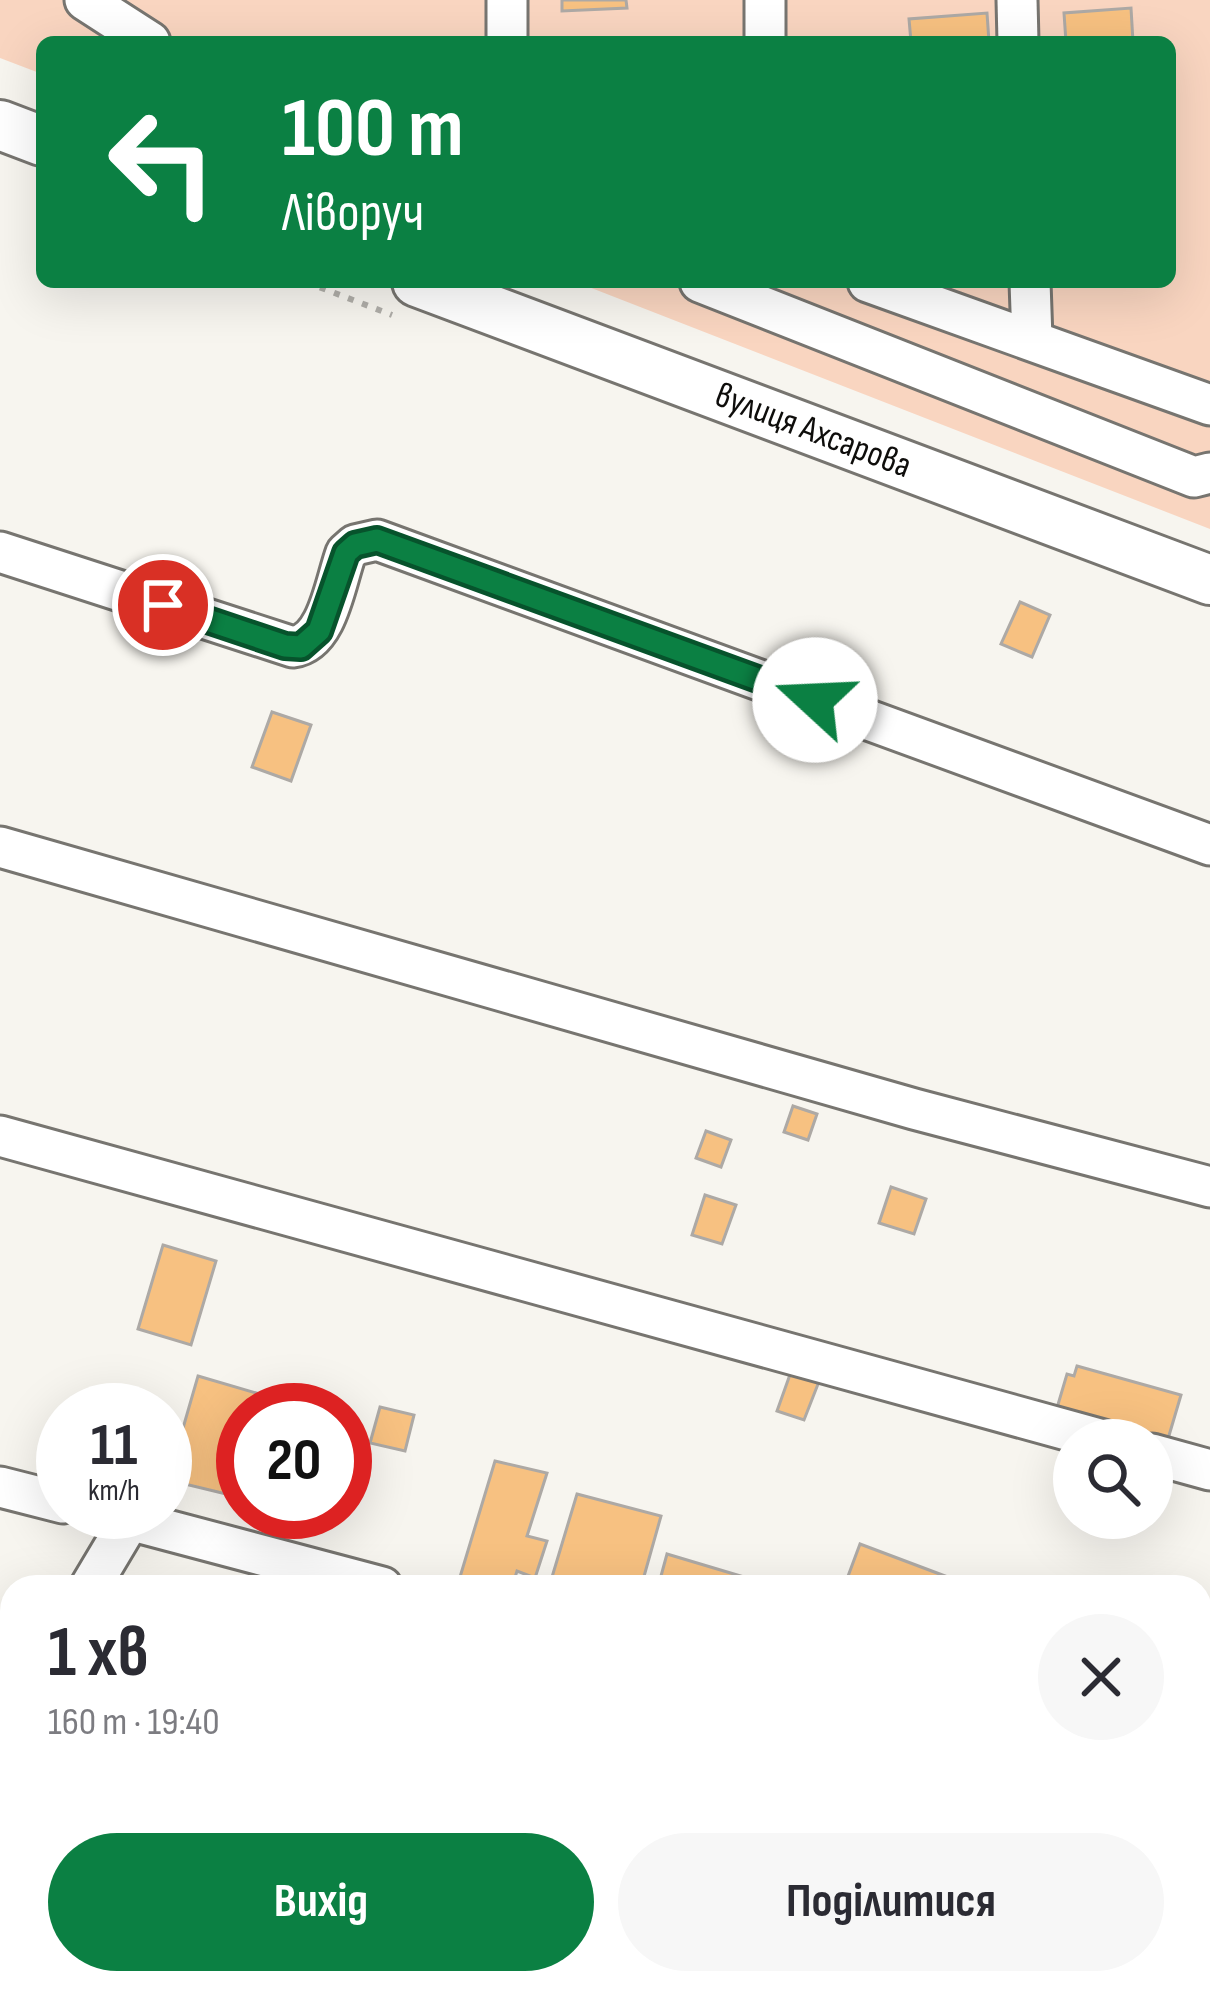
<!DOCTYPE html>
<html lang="uk">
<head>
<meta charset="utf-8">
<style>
	body { margin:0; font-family:"Sofia Sans Condensed",sans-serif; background:#f7f7f7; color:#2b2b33; height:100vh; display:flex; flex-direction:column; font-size:45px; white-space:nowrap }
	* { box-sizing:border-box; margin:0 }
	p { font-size:39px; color:#7c7c81 }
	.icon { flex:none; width:66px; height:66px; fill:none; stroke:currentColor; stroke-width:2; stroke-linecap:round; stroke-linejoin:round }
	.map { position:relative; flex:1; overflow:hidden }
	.side { position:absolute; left:0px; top:1575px; width:1212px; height:420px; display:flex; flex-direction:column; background:#fff; border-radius:36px 36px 0 0; box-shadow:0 12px 48px #0002 }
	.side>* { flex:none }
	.banner { position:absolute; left:36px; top:36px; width:1140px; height:252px; border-radius:18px; box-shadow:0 12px 48px #0002; background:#0b8043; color:#fff; overflow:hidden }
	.tools { position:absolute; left:1053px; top:1419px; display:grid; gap:24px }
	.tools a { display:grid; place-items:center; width:120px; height:120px; border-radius:50%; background:#fff; box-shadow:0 12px 48px #0002; font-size:60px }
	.speed { position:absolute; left:36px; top:1383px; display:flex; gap:24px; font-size:60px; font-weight:700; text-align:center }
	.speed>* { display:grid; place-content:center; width:156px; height:156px; border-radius:50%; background:#fff; box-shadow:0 12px 48px #0002; line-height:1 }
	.speed small { font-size:30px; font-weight:400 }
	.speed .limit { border:18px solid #d22; background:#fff; color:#111 }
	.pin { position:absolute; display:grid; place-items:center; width:102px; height:102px; color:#fff; margin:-51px; border:6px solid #fff; border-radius:50%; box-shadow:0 3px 12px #0007 }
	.me { position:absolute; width:132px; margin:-66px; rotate:290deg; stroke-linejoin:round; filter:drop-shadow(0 0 9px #0008) }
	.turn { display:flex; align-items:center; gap:42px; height:252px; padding:0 48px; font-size:54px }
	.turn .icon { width:156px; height:156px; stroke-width:2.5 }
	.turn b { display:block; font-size:84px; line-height:102px }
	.round { display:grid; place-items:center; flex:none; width:126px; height:126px; border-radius:63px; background:#f7f7f7 }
	.headline { display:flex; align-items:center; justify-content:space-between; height:204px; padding:0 48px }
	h1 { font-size:72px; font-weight:700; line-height:90px }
	.action { display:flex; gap:24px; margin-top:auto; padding:24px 48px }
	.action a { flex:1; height:138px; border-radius:72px; background:#0b8043; color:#fff; font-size:48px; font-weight:700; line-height:138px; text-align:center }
	.action a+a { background:#f7f7f7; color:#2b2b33 }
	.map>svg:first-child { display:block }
	.green { fill:#f9d5c0 }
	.building { fill:#f7c181; stroke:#ada9a5; stroke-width:3 }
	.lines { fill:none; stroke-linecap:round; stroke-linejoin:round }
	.minor-casing { stroke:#777570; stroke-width:45 }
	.major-casing { stroke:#777570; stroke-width:54 }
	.path { stroke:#b0aea9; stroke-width:6; stroke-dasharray:6 9; stroke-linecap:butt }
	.minor { stroke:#fff; stroke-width:39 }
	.major { stroke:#fff; stroke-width:48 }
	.route-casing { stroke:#07532c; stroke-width:30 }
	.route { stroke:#0b8043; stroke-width:21 }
	.labels { text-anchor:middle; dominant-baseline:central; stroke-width:9; stroke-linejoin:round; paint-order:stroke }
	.street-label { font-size:36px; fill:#0e0d0b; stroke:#fff }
</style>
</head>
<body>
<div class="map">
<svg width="1210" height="1995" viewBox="0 0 1210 1995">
	<rect width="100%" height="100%" fill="#f7f5ef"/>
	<polygon class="green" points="0,0 1210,0 1210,529 576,282 1170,282 1170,42 42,42 42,74 0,58"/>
	<g class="building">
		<polygon points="562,0 626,0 627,8 562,11"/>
		<polygon points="1131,8 1133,42 1066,42 1064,13"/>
		<polygon points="987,13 989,42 911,42 909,19"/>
		<polygon points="1020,602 1050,615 1032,657 1001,644"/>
		<polygon points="272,712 311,725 291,781 252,767"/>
		<polygon points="793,1106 817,1114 808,1140 784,1132"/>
		<polygon points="706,1131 731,1140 721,1167 696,1158"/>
		<polygon points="891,1187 926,1199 914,1234 879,1223"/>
		<polygon points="705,1195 736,1205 722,1244 692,1235"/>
		<polygon points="163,1245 216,1261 191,1345 138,1329"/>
		<polygon points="1077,1366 1181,1395 1165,1449 1152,1440 1133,1440 1054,1418 1067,1374 1074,1376"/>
		<polygon points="792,1369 820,1379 804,1420 777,1411"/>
		<polygon points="198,1376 280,1400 276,1410 243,1410 243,1498 168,1480"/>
		<polygon points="380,1407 414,1415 405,1451 370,1443"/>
		<polygon points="495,1461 547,1473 527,1536 547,1541 535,1578 517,1571 512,1587 494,1587 460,1577"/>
		<polygon points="577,1494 661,1516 641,1587 549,1587"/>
		<polygon points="259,1512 328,1512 324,1521 301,1515 296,1528 257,1517"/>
		<polygon points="860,1544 945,1576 941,1587 844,1587"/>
		<polygon points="667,1554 744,1577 740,1587 658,1587"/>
		<polygon points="12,1788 12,1895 2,1911 0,1807"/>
		<polygon points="109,1983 174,1983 177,1985 171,1995 101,1995"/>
		<rect x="325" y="1983" width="83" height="12"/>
		<rect x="993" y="1983" width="167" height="12"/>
	</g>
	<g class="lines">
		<defs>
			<g id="minor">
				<polyline points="85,0 150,42"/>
				<polyline points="507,0 507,42"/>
				<polyline points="765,0 765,42"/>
				<polyline points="1017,0 1018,42"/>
				<polyline points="700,282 1194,477 1210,473"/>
				<polyline points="868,282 1210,405"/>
				<polyline points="1030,282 1032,339"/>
				<path d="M 0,552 L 293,647 C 328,642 335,583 346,553 L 355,545 L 377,540 L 1210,845"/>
				<polyline points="0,847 914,1109 1210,1187"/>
				<polyline points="0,1136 1103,1440"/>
				<polyline points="1152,1454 1210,1470"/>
				<polyline points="0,1487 63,1503"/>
				<polyline points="99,1512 382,1587"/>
				<polyline points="90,1587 130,1520"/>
				<polyline points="0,1737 12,1717"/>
				<polyline points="1200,1826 1210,1829"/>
				<polyline points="0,1937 12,1945"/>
				<polyline points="445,1983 445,1995"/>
				<polyline points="1193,1983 1193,1995"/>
				<polyline points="274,1995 274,1983"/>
				<polyline points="584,1995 584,1983"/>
			</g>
			<g id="major">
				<polyline points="0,125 42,141"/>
				<polyline points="417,282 1210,580"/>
			</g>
		</defs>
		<use href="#minor" class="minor-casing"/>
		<use href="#major" class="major-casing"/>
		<g class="path">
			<polyline points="306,282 392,315"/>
			<polyline points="960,1983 960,1995"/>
			<polyline points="61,1995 69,1983"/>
		</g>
		<use href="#minor" class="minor"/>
		<use href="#major" class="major"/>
	</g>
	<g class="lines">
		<defs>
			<polyline id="route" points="163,605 285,646 301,647 319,631 346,553 355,545 377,540 815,700"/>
		</defs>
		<use href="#route" class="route-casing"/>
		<use href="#route" class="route"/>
	</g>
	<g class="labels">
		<g class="street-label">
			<text transform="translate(813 431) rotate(21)">вулиця Ахсарова</text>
		</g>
	</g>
</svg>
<div class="tools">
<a><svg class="icon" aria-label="search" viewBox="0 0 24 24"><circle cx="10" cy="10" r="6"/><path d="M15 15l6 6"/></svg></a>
</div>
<div class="speed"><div>11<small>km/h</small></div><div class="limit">20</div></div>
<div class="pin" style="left:163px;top:605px;background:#d93025"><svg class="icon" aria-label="arrive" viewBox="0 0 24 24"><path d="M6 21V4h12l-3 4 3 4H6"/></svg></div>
<svg class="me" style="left:815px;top:700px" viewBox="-20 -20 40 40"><circle r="19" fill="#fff"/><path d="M0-13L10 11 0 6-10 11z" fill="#0b8043"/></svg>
<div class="banner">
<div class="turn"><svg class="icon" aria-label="left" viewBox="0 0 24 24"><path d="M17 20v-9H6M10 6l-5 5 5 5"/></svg><div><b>100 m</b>Ліворуч</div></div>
</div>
<section class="side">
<div class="headline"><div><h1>1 хв</h1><p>160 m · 19:40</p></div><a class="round"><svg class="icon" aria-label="close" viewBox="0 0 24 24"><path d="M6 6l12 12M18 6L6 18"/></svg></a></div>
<div class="action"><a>Вихід</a><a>Поділитися</a></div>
</section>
</div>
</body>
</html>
